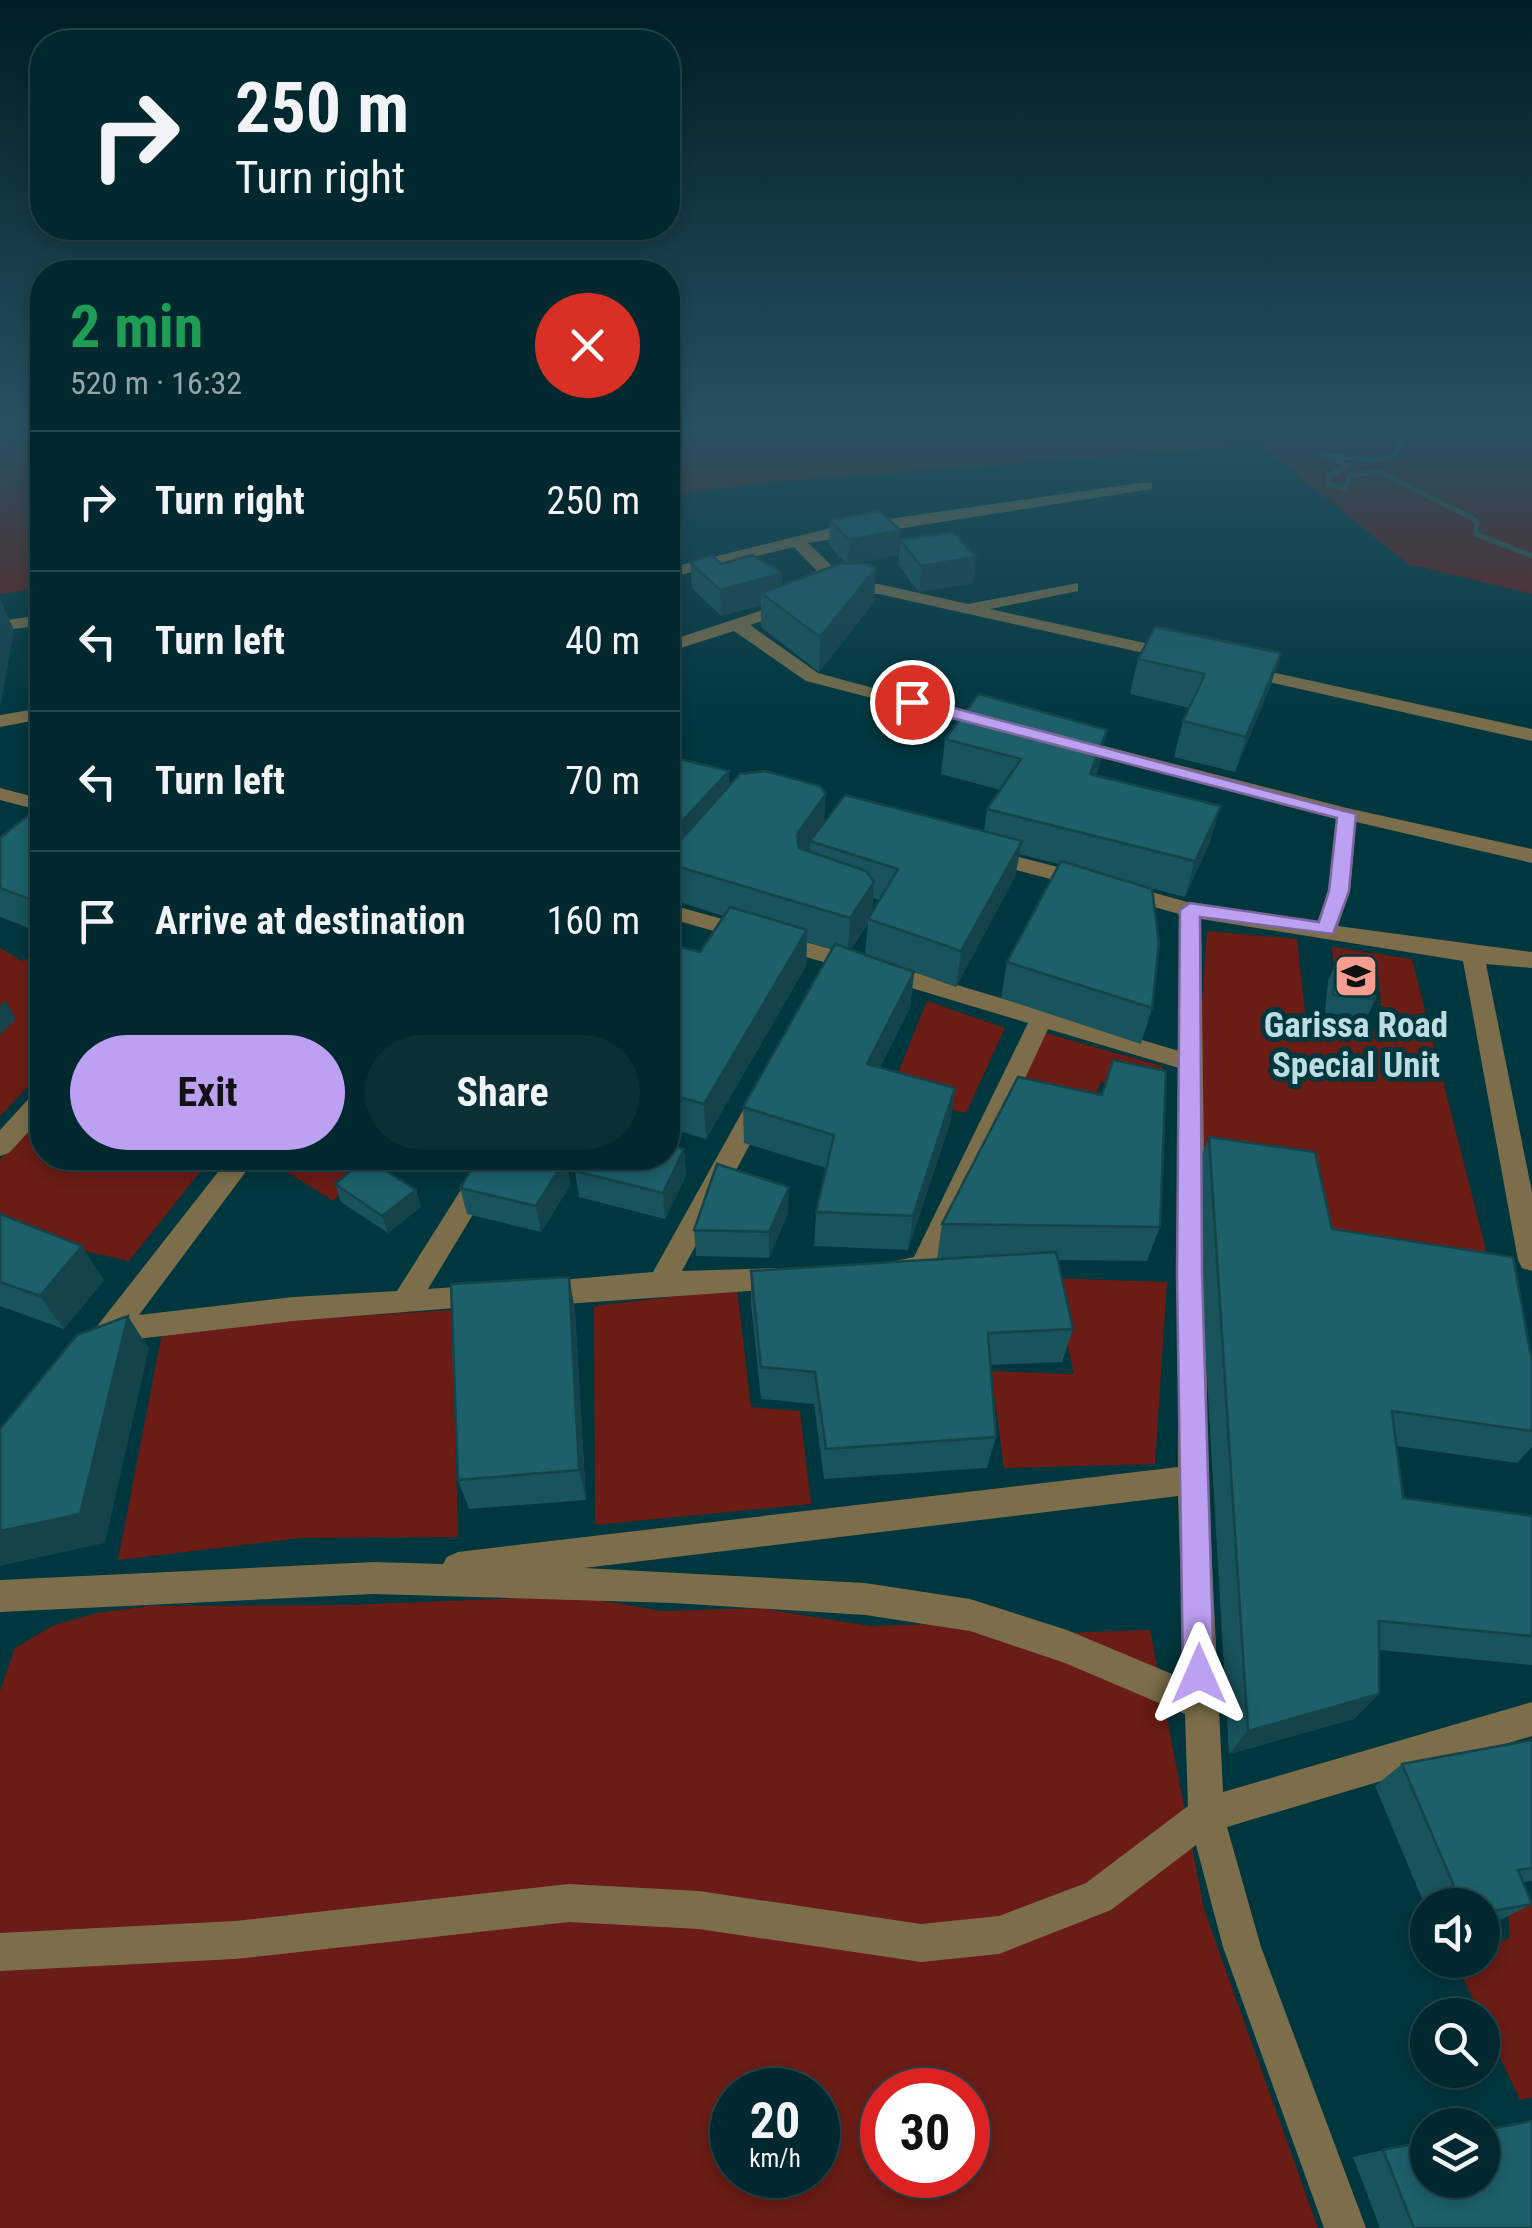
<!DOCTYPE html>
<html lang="en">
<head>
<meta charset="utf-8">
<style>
	body { margin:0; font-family:"Roboto Condensed",sans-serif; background:#0a3036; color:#f1f3f6; height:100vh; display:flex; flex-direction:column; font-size:38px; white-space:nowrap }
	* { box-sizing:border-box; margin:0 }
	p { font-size:32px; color:#95a6aa }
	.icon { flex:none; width:55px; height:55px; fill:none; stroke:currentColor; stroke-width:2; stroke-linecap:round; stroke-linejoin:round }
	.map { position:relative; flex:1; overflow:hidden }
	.drawer { position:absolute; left:30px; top:260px; width:650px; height:910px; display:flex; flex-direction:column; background:#00282e; border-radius:40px; box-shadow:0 5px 15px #0003,0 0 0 2px #22444a }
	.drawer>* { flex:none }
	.banner { position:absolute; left:30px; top:30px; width:650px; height:210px; border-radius:40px; box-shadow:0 5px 15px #0003,0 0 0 2px #22444a; background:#00282e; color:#f1f3f6; overflow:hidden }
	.controls { position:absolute; left:1410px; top:1888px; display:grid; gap:20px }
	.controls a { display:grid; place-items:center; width:90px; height:90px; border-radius:50%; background:#00282e; box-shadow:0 5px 15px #0003,0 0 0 2px #22444a; font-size:50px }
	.speed { position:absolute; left:710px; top:2068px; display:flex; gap:20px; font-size:50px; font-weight:700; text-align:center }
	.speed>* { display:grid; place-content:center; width:130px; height:130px; border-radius:50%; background:#00282e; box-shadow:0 5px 15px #0003,0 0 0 2px #22444a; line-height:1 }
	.speed small { font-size:25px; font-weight:400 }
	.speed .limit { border:15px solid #d22; background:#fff; color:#111 }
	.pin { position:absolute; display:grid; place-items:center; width:85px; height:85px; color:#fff; margin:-42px; border:5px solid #fff; border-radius:50%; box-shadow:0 2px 10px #0007 }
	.me { position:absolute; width:110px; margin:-55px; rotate:0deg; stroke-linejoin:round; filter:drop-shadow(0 0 8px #0008) }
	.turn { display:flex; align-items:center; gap:35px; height:210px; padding:0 40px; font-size:45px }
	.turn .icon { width:130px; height:130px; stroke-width:2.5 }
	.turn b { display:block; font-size:70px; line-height:85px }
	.round { display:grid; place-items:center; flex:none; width:105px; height:105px; border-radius:52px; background:#0a3036 }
	.overview { display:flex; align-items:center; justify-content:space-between; height:170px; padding:0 40px }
	h1 { font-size:60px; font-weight:700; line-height:75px; color:#1e9e55 }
	.button { display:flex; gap:20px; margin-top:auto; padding:20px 40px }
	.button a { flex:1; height:115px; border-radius:60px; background:#bca0f2; color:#111; font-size:40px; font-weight:700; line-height:115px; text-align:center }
	.button a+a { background:#0a3036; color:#f1f3f6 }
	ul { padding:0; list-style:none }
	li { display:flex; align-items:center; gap:30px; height:140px; padding:0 40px; border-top:2px solid #22444a }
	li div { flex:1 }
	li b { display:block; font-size:38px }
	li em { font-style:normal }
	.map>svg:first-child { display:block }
	.green { fill:#6a1c15; fill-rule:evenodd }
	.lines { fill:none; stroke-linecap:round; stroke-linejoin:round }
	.stream { stroke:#3d584c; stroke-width:5 }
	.minor { fill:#7c6e4a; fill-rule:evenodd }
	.wall { fill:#19535b; fill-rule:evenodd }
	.shaded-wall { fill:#14434a }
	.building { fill:#1d606a; stroke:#14434a; stroke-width:2.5 }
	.route { fill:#bca0f2; stroke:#7a689d; stroke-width:2.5 }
	.labels { text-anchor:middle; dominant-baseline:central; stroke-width:10; stroke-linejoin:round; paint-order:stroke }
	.poi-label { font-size:35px; font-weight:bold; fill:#bedde2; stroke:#00363d }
</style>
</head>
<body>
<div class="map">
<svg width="1532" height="2228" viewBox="0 0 1532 2228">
	<rect width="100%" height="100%" fill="#00363d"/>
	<g class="green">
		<polygon points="0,426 42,426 42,588 0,594"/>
		<polygon points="668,426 1532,426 1532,594 1408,564 1260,445 773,482 668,496"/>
		<polygon points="1207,931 1297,939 1306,1020 1384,1032 1378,976 1333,962 1332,947 1412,959 1491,1270 1332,1245 1318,1162 1192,1147"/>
		<polygon points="0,948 22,961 42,951 42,1072 0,1116"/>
		<polygon points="927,1001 1005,1028 966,1113 935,1106 894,1083"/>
		<polygon points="1031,1029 1162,1066 1164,1098 1101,1082 1092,1102 1012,1104"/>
		<polygon points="39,1113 42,1113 42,1158 211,1158 129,1261 64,1246 0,1216 0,1160"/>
		<polygon points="265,1158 376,1158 333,1201"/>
		<polygon points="1053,1278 1167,1282 1155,1464 1004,1468 991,1371 1074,1374"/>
		<polygon points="737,1289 751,1407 800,1411 811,1504 595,1525 594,1306"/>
		<polygon points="452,1310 458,1537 301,1538 118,1560 163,1328"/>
		<path d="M 572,1596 L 663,1611 L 759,1608 L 871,1626 L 929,1624 L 1059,1633 L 1150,1630 L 1204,1909 L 1318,2228 L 0,2228 L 0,1691 L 15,1648 L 54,1625 L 97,1613 L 150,1606 L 344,1605 ZM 732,2090 L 818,2090 L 818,2175 L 732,2175 ZM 882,2090 L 968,2090 L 968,2175 L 882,2175 Z"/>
		<polygon points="1532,1898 1532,2097 1520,2100 1459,1969 1462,1960 1482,1960 1483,1946 1510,1938 1508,1912 1518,1901"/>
	</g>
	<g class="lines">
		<polyline class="stream" points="1399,426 1406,436 1392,457 1372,460 1322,455 1348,465 1329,476 1329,484 1345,489 1350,475 1380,472 1470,517 1477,522 1476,534 1532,556"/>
		<g class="minor">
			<polygon points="1147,482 1152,483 1152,489 808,543 850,583 879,584 968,604 1078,583 1078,591 990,609 1181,651 1184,655 1175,660 879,594 837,592 794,547 668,578 668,568 839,526"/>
			<polygon points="791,601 799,606 797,610 750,625 818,673 1001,723 992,729 806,681 734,631 668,652 668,641"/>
			<polygon points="42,615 42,625 0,631 0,621"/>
			<polygon points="1244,666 1532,729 1532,741 1238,675 1238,667"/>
			<polygon points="42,708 42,719 0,727 0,715"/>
			<path d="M 1069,737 L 1347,808 L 1532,849 L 1532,863 L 1356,822 L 1350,891 L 1338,926 L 1532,952 L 1532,968 L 1486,964 L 1532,1192 L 1532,1271 L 1522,1268 L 1518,1260 L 1463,961 L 1201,919 L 1208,1480 L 1223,1792 L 1532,1702 L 1532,1736 L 1227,1827 L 1261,1947 L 1366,2228 L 1324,2228 L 1223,1947 L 1196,1845 L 1111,1910 L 999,1954 L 921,1962 L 699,1929 L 569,1922 L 235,1959 L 0,1971 L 0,1933 L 235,1921 L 569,1884 L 699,1891 L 921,1924 L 999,1916 L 1086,1883 L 1188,1806 L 1185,1714 L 1065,1663 L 970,1631 L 865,1615 L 672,1603 L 373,1594 L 0,1612 L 0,1580 L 373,1562 L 443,1564 L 447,1557 L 458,1552 L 1178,1467 L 1179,1068 L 1048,1029 L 933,1276 L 901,1281 L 891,1278 L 887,1270 L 891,1262 L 914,1257 L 1028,1023 L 875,977 L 872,971 L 875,965 L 883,963 L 1179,1051 L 1179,914 L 1115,896 L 1112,891 L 1115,886 L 1123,884 L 1191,903 L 1317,923 L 1328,891 L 1337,817 L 1062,747 L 1062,739 ZM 1178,1496 L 1184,1679 L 1067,1630 L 970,1599 L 865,1583 L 584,1568 Z"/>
			<polygon points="0,788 42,799 42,811 0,800"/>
			<polygon points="988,849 1093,876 1096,881 1085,888 981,861 978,856"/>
			<polygon points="668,904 849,954 852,959 841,967 668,918"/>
			<polygon points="42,1092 42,1117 9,1153 0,1156 0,1130 33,1094"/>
			<polygon points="760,1094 772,1103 682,1271 781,1268 791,1272 795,1280 791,1288 537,1306 527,1302 523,1294 527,1286 537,1282 653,1272 751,1096"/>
			<polygon points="229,1158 256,1158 139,1315 293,1297 397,1291 481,1158 507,1158 428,1289 482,1285 492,1289 496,1297 492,1305 293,1321 119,1341 108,1346 98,1343 94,1334 98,1325"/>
		</g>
	</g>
	<g class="wall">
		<polygon points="830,520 898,555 858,563 874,602 819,672 761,627 761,605 721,616 692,588 690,562 782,585 846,564 829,545"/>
		<polygon points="900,540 976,557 973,583 919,592 898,565"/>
		<polygon points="1281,653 1270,687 1235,772 1174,757 1183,721 1190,708 1130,694 1138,659"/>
		<path d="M 1107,730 L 1096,775 L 1210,842 L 1185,897 L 1130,883 L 1152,1008 L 1141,1044 L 1001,998 L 1007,962 L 1059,864 L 1019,854 L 1015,877 L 956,987 L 914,972 L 910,1008 L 880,1067 L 955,1088 L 950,1123 L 908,1250 L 814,1246 L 816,1212 L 826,1168 L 744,1143 L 743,1107 L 832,949 L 807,942 L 806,966 L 706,1139 L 668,1128 L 668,944 L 700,952 L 724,916 L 679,902 L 669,891 L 668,756 L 729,771 L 729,786 L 824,822 L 984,831 L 987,809 L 1000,790 L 941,774 L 945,739 ZM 873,898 L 879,900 L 872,913 ZM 868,924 L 865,954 L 851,949 Z"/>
		<polygon points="42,804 42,933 0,917 0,838"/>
		<polygon points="1336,963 1375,999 1367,1018 1325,1013 1328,981"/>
		<polygon points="1209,1137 1332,1229 1532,1362 1532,1447 1517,1463 1397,1446 1403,1498 1532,1516 1532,1665 1379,1650 1379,1694 1354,1719 1229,1754 1195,1172"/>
		<polygon points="684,1149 686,1176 665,1219 579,1197 575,1171"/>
		<polygon points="335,1184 416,1190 421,1207 388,1233 341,1202"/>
		<polygon points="571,1184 541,1232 467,1214 460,1188"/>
		<polygon points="788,1213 769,1258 696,1256 694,1230"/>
		<polygon points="0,1214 104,1280 64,1329 0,1306"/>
		<polygon points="942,1224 1160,1227 1147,1261 1058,1260 1073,1329 1062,1362 991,1365 996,1437 987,1468 824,1479 814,1404 761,1399 751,1304 751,1271 937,1259"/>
		<polygon points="575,1310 586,1500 469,1509 458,1480"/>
		<polygon points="1532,1740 1532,1881 1523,1882 1532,1904 1498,1921 1482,1924 1482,1905 1428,1905 1428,1913 1375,1786 1402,1764"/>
		<polygon points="1383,2150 1532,2228 1380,2228 1353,2157"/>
	</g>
	<g class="shaded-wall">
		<polygon points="900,530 898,555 848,565 849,540"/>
		<polygon points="976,557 973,583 919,592 921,566"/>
		<polygon points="876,568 874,602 819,672 820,637"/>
		<polygon points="782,573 782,599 761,593 761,605 721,616 720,590"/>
		<polygon points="0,599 14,630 0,708"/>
		<polygon points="1281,653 1270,687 1235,772 1246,737"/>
		<polygon points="1107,730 1100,765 1083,810 1090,774"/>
		<polygon points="729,771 730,806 668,857 668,836"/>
		<polygon points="826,794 824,830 810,841 810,850 797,870 797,834"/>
		<polygon points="1221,806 1210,842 1185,897 1195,861"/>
		<polygon points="1022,841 1015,877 956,987 961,951"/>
		<polygon points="874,882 871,918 868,919 868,924 848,954 850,918"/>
		<polygon points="42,888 42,924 29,899"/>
		<polygon points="807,930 806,966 706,1139 704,1104"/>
		<polygon points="914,972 910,1008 864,1099 867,1064"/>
		<polygon points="5,1000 16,1019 0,1035 0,1006"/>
		<polygon points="955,1088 950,1123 908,1250 913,1216"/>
		<polygon points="684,1149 686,1176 665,1219 663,1193"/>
		<polygon points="566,1158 571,1184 541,1232 536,1206"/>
		<polygon points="789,1187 788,1213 769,1258 769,1232"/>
		<polygon points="416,1190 421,1207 388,1233 382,1216"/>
		<polygon points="82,1246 104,1280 64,1329 40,1296"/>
		<polygon points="569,1277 575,1310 586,1500 579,1470"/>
		<polygon points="128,1316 149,1349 105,1543 0,1566 0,1531"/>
		<polygon points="1379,1694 1354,1719 1229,1754 1248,1731"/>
	</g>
	<g class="building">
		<polygon points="880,511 900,530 849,540 830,520"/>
		<polygon points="953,532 976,557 921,566 900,540"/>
		<polygon points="712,555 721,564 752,555 782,573 720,590 690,562"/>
		<polygon points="863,563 876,568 820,637 761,593 839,564"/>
		<polygon points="1155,627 1281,653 1246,737 1183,721 1205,674 1138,659"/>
		<polygon points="979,694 1107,730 1090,774 1221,806 1195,861 987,809 1021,759 945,739"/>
		<polygon points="668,756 729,771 668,836"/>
		<polygon points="765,771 820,786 826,794 797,834 799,848 866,871 874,882 850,918 676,866 668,857 668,854 740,774"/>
		<polygon points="845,795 1022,841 961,951 868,919 898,869 810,841"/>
		<polygon points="42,804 42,888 29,899 0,888 0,838"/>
		<polygon points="1061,861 1152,889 1159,943 1152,1008 1007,962"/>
		<polygon points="730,907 807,930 704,1104 668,1094 668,944 700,952"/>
		<polygon points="835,944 914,972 867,1064 955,1088 913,1216 816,1212 834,1135 743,1107"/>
		<polygon points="1336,963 1372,968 1375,999 1333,995"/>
		<polygon points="1113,1060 1166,1071 1160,1227 942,1224 1018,1077 1102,1095"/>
		<polygon points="1209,1137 1315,1152 1332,1229 1513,1257 1532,1362 1532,1431 1392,1411 1403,1498 1532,1516 1532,1636 1379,1621 1379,1694 1248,1731"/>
		<polygon points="668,1145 684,1149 663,1193 575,1171 583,1158 668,1158"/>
		<polygon points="366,1158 416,1190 382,1216 335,1184"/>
		<polygon points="478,1158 566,1158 536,1206 460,1188"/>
		<polygon points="717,1164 789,1187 769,1232 694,1230"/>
		<polygon points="0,1214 82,1246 40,1296 0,1282"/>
		<polygon points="1056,1252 1073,1329 988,1333 996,1437 826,1449 815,1372 761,1367 751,1271"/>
		<polygon points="569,1277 579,1470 458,1480 451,1284"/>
		<polygon points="128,1316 80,1514 0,1531 0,1429 77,1335"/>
		<polygon points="1532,1740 1532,1868 1518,1870 1532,1904 1482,1913 1482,1905 1462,1905 1402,1764"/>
		<polygon points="1532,2121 1532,2228 1414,2228 1383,2150 1428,2141 1428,2180 1482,2180 1482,2131"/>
	</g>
	<linearGradient id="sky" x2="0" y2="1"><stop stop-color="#001e22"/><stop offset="0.58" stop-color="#265262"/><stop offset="1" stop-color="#265262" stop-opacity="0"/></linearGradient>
	<rect width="1532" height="737" fill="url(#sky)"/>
	<polygon class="route" points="912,697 1356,814 1349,891 1333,934 1200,917 1202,1274 1214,1674 1210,1685 1199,1689 1188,1685 1183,1674 1177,1274 1180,910 1190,903 1319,922 1329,891 1337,818 906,706 906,699"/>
	<defs>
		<symbol id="school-square" viewBox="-11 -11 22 22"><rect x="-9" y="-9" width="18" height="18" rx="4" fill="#f59d8f" stroke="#00363d"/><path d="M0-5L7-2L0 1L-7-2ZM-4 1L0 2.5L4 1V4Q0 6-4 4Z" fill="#111"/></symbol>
	</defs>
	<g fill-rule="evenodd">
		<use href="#school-square" x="1331" y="951" width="50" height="50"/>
	</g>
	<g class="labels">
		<g class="poi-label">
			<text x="1356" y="1025">Garissa Road<tspan x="1356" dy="40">Special Unit</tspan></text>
		</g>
	</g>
</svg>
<div class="controls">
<a><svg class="icon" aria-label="sound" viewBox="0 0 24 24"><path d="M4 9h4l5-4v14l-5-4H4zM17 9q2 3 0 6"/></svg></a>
<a><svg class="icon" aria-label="search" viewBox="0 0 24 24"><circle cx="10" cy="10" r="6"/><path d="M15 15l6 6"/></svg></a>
<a><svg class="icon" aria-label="layers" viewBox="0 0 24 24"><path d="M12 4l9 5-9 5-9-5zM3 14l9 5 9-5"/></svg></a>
</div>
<div class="speed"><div>20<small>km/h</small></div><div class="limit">30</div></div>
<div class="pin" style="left:912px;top:702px;background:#d93025"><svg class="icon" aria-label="arrive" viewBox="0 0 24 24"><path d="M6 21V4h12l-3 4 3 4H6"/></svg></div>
<svg class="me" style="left:1199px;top:1674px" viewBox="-20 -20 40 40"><path d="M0-17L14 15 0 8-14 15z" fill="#bca0f2" stroke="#fff" stroke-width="4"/></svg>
<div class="banner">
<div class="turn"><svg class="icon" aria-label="right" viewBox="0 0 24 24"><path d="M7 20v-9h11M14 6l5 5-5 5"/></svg><div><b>250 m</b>Turn right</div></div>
</div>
<section class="drawer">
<div class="overview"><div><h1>2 min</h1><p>520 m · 16:32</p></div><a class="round" style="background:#d93025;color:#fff"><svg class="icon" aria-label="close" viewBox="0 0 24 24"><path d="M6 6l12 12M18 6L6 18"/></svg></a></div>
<ul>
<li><svg class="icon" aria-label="right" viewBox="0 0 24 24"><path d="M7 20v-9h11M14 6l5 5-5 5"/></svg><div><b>Turn right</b></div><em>250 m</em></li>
<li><svg class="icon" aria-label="left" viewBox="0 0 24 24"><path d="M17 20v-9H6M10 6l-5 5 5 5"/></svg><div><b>Turn left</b></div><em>40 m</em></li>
<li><svg class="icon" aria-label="left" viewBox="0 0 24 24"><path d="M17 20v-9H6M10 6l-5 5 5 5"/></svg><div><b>Turn left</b></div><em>70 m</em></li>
<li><svg class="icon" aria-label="arrive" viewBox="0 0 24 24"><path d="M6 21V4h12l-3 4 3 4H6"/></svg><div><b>Arrive at destination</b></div><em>160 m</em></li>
</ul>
<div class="button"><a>Exit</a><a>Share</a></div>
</section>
</div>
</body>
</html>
